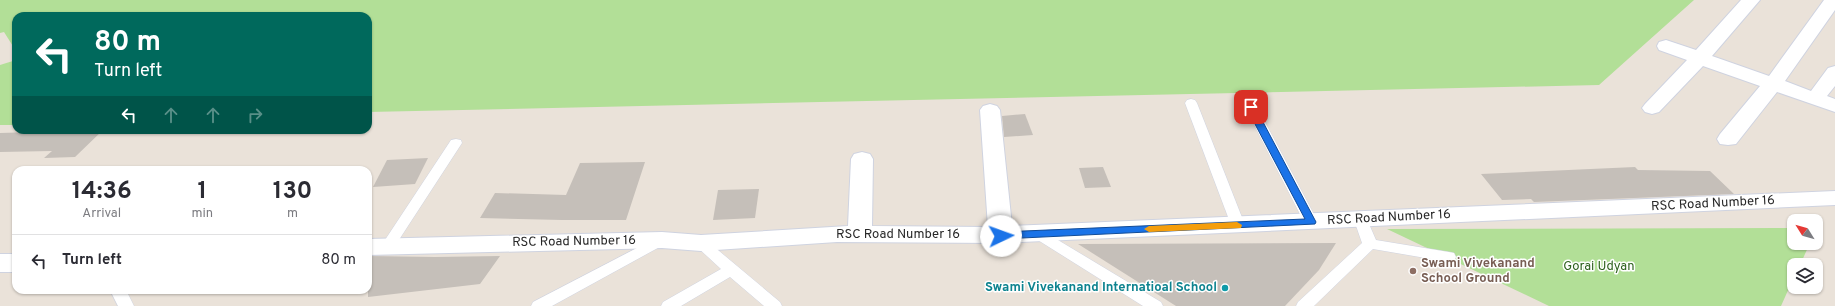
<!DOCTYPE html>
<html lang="en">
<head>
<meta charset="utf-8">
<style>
	body { margin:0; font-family:Overpass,sans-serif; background:#f2f2f3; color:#2b2b33; height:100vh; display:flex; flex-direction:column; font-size:15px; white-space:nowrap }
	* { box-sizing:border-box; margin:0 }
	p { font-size:13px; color:#7c7c81 }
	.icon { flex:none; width:22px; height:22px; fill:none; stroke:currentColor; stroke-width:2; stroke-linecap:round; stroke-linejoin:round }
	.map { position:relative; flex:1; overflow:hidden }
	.side { position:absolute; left:12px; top:166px; width:360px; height:128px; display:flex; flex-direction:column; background:#fff; border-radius:12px; box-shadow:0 1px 3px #0004 }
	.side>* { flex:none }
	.banner { position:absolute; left:12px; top:12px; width:360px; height:122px; border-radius:12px; box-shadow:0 1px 3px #0004; background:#00695c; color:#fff; overflow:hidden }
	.needle { width:26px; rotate:307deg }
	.buttons { position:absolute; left:1787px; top:214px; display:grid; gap:8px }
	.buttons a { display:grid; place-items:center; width:36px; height:36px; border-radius:8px; background:#fff; box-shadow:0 1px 3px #0004; font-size:20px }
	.pin { position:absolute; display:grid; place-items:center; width:34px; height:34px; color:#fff; margin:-17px; border-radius:8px; box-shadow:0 2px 6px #0006 }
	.me { position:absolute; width:44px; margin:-22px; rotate:87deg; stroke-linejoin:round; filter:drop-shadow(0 0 3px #0008) }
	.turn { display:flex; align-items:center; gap:14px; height:84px; padding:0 16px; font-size:18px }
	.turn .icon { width:52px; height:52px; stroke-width:2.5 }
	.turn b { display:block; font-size:28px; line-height:34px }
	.lanes { display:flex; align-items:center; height:38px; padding:0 16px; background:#0003; justify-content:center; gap:20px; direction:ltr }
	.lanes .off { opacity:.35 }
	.eta { display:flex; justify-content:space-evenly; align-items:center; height:68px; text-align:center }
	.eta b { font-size:24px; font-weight:700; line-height:28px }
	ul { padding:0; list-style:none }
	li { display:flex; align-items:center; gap:12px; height:52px; padding:0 16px; border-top:1px solid #e1e1e2 }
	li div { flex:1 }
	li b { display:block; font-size:15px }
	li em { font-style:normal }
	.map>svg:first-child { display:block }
	.green { fill:#b2df97 }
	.building { fill:#c5bfb9 }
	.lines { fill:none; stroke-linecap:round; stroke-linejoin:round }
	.service-casing { stroke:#cfd3e0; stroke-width:1 }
	.minor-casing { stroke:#cfd3e0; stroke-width:2 }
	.service { fill:#fff; fill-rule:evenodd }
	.minor { fill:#fff; fill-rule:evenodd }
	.route { fill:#1a73e8; stroke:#114b97 }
	.slow { fill:#f59e0b }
	.education-dot { fill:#8d6e63; stroke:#fff; stroke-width:1.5 }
	.culture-dot { fill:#0f9aa8; stroke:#fff; stroke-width:1.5 }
	.labels { text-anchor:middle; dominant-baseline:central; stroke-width:3; stroke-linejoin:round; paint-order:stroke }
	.street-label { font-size:13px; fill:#272727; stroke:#fff }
	.education-label { font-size:13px; font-weight:bold; fill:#785e54; stroke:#fff; text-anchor:start }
	.park-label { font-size:13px; fill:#2c601c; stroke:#fff }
	.culture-label { font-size:13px; font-weight:bold; fill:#0d838f; stroke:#fff; text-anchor:end }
</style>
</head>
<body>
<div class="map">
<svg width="1835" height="306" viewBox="0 0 1835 306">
	<rect width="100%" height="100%" fill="#eae2d9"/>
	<g class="green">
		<polygon points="0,0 1694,0 1599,85 368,112 368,16 16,16 16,51 4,32 0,33"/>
		<polygon points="16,60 16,125 0,125 0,65"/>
		<polygon points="1794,228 1794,243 1810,243 1800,265 1794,265 1794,277 1781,306 1549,306 1387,229"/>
	</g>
	<g class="building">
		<polygon points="1025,114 1033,135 1004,137 1002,116"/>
		<polygon points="103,130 75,157 44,158 52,151 0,152 0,133"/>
		<polygon points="428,158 415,184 373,187 387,160"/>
		<polygon points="645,162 626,220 562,220 480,218 495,193 566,195 580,163"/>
		<polygon points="1103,167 1111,187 1085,188 1079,168"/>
		<polygon points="1635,167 1638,170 1710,171 1734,194 1534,202 1531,199 1502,200 1481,174"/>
		<polygon points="759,189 755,218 713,220 718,190"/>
		<polygon points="1336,243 1319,270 1285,306 1176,306 1078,244"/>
		<polygon points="368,256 435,257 500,256 480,284 368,297"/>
	</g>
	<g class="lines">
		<defs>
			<g id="service">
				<polygon points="1191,99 1195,100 1197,103 1245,225 1243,228 1238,230 1233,228 1231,225 1185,103 1187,100"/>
				<polygon points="1251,103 1255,104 1257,107 1318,222 1316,225 1311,227 1306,225 1304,222 1245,107 1247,104"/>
				<polygon points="456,139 461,140 462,143 393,249 388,251 383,249 381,246 383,243 451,140"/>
				<polygon points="1361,215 1366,217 1376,240 1449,252 1454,253 1456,257 1454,261 1449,262 1373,249 1314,306 1296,306 1298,302 1362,243 1354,220 1356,217"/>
				<polygon points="1038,229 1043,231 1161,302 1163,306 1143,306 1033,237 1031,234 1033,231"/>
				<polygon points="660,236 665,238 667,241 665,244 552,306 531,306 533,302"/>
				<polygon points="701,238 706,240 780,302 782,306 764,306 730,277 681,306 661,306 663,302 721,269 696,246 694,243 696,240"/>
				<polygon points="110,290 126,290 134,306 118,306"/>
			</g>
			<g id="minor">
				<polygon points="1741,0 1760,0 1712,56 1769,76 1824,0 1835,0 1835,10 1785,81 1811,91 1828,68 1835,66 1835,86 1827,96 1835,99 1835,112 1777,92 1736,144 1728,145 1720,144 1717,139 1720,134 1760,86 1703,66 1659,112 1652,114 1645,112 1642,108 1645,104 1687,60 1659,50 1657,46 1659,42 1666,40 1696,50"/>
				<polygon points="990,104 997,106 1000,110 1012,226 1835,191 1835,205 1001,243 837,242 701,251 662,248 368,255 368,239 662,232 701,235 848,226 851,159 854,154 862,152 870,154 873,159 872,226 988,227 980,110 983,106"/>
				<rect x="0" y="254" width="16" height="18"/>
			</g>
		</defs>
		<use href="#service" class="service-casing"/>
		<use href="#minor" class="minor-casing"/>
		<use href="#service" class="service"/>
		<use href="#minor" class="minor"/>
	</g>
	<polygon class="route" points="1248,105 1254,105 1255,107 1316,222 1315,224 1001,239 996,236 1001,232 1305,219 1246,107"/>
	<polygon class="slow" points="1237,222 1242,225 1241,228 1149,232 1144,229 1149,226"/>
	<circle class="education-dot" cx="1413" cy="271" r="4"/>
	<circle class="culture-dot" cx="1225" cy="288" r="4"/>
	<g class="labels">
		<g class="street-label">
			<text transform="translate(1713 204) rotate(-3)">RSC Road Number 16</text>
			<text transform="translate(1389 218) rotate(-3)">RSC Road Number 16</text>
			<text x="898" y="235">RSC Road Number 16</text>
			<text transform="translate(574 242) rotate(-1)">RSC Road Number 16</text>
		</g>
		<g class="education-label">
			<text x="1421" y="264">Swami Vivekanand<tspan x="1421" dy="15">School Ground</tspan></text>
		</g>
		<g class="park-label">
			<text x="1599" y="267">Gorai Udyan</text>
		</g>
		<g class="culture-label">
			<text x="1217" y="288">Swami Vivekanand Internatioal School</text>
		</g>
	</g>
</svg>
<div class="buttons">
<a><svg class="needle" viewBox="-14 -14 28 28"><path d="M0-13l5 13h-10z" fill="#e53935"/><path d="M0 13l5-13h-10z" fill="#7c7c81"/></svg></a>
<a><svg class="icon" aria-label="layers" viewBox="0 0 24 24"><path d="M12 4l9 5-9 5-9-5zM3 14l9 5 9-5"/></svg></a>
</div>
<div class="pin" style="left:1251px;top:107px;background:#d93025"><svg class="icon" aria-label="arrive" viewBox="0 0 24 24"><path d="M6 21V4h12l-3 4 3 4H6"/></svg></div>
<svg class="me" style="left:1001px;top:236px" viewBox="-20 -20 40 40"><circle r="19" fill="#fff"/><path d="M0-13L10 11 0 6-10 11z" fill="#1a73e8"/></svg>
<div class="banner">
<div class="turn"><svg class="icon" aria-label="left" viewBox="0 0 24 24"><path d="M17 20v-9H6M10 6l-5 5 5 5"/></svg><div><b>80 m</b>Turn left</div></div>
<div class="lanes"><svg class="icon" aria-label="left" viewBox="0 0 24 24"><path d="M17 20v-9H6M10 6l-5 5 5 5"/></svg><svg class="icon off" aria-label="ahead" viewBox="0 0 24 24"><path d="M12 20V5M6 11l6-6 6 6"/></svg><svg class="icon off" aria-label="ahead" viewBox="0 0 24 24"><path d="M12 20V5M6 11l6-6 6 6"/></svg><svg class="icon off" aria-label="right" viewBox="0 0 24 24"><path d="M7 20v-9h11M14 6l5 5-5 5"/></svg></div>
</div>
<section class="side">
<div class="eta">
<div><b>14:36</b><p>Arrival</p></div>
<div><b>1</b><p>min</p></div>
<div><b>130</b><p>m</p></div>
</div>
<ul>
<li><svg class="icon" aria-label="left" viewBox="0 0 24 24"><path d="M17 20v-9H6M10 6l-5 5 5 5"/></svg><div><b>Turn left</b></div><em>80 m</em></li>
</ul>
</section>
</div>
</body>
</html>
